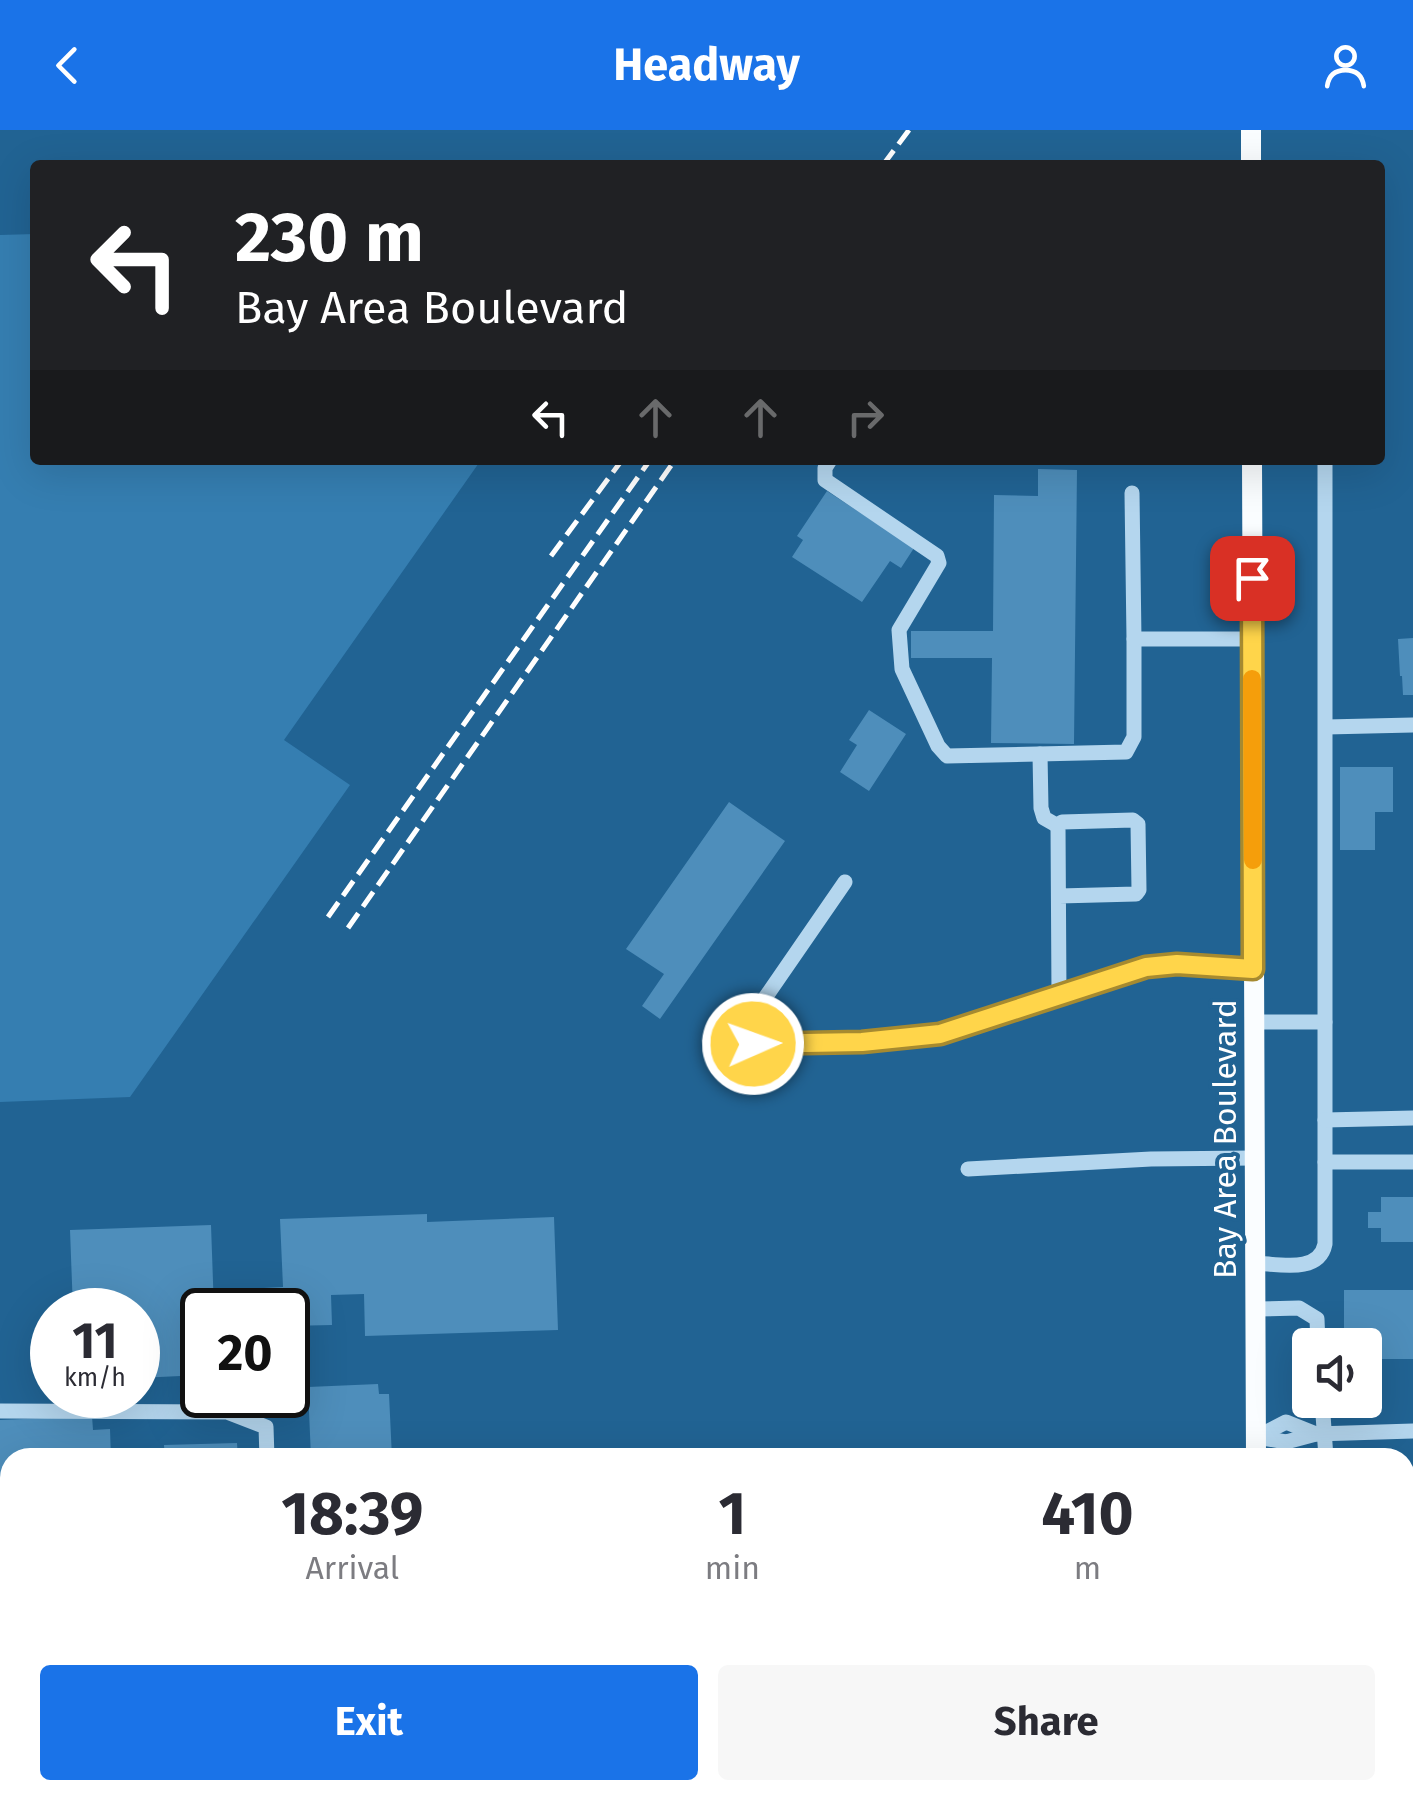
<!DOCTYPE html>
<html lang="en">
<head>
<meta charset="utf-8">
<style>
	body { margin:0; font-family:"Fira Sans",sans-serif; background:#f7f7f7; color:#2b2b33; height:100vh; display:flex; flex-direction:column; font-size:38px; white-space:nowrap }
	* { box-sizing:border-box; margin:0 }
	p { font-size:32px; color:#7c7c81 }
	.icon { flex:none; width:55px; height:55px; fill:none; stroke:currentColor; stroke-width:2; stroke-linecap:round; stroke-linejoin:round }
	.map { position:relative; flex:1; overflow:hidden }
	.sheet { position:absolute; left:0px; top:1318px; width:1415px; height:352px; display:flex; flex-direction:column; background:#fff; border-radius:30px 30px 0 0; box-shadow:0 10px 40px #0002 }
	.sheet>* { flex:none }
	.guide { position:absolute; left:30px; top:30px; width:1355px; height:305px; border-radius:10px; box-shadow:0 10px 40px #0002; background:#202124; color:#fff; overflow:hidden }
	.tools { position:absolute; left:1292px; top:1198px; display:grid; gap:20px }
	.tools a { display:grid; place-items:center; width:90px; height:90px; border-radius:10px; background:#fff; box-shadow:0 10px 40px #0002; font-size:50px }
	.speed { position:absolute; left:30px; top:1158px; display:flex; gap:20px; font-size:50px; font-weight:700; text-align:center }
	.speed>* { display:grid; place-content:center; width:130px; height:130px; border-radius:50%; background:#fff; box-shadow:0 10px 40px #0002; line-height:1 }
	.speed small { font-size:25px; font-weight:400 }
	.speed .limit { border:5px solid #111; border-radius:15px; background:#fff; color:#111 }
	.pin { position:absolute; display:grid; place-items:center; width:85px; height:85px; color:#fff; margin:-42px; border-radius:20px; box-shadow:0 5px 15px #0006 }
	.me { position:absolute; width:110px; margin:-55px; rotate:88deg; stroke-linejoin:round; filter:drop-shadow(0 0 8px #0008) }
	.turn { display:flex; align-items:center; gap:35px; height:210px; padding:0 40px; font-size:45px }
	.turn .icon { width:130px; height:130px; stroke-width:2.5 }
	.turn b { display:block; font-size:70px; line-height:85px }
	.lanes { display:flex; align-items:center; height:95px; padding:0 40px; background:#0003; justify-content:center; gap:50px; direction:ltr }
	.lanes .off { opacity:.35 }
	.eta { display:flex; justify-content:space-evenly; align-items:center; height:170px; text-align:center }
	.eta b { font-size:60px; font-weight:700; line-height:70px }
	.primary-button { display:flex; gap:20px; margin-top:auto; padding:20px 40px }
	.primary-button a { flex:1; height:115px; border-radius:10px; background:#1a73e8; color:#fff; font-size:40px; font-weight:700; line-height:115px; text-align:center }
	.primary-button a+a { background:#f7f7f7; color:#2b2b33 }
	header { display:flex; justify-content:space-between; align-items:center; height:130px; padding:0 40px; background:#1a73e8; color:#fff; font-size:45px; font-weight:700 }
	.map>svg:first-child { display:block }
	.green { fill:#357eb1 }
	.building { fill:#4e8ebb }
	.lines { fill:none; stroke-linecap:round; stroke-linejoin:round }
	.minor { stroke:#b4d6ee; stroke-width:15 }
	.major { stroke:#fafdff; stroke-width:20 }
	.rail { stroke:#fff; stroke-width:5; stroke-dasharray:18 8; stroke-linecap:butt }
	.route-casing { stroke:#a68a30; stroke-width:25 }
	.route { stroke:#ffd54a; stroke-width:18 }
	.slow { stroke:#f59e0b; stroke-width:18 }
	.labels { text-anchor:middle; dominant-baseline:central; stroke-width:8; stroke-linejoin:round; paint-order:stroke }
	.street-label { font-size:32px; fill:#fff; stroke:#216393 }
</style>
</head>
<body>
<header><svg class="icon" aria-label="back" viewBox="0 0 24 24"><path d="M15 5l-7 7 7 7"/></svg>Headway<svg class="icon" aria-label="person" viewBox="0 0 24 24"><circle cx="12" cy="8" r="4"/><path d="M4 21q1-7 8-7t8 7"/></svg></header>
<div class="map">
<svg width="1413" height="1668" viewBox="0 0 1413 1668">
	<rect width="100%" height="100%" fill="#216393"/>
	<polygon class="green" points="35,104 35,330 481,330 284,610 350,655 130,967 0,972 0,105"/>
	<g class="building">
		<polygon points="1038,339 1077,340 1074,614 991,613 992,528 911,528 911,501 993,501 994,365 1038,366"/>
		<polygon points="827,361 914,418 901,438 890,431 862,472 792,427 803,410 797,406"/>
		<polygon points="1413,508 1413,565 1403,565 1402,546 1400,546 1398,509"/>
		<polygon points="869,580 906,604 869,661 840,642 857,615 849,610"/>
		<polygon points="1340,637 1393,637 1393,682 1375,682 1375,720 1340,720"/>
		<polygon points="729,672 785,711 660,889 642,876 664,844 626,819"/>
		<polygon points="1381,1067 1413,1067 1413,1112 1381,1112 1381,1098 1368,1098 1368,1082 1381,1082"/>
		<polygon points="427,1084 427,1092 554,1087 558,1200 365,1206 364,1164 331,1165 332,1195 288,1196 288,1180 244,1180 243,1159 283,1157 280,1089"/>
		<polygon points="211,1095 214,1180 202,1180 202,1245 138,1248 138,1180 73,1180 70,1100"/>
		<polygon points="1344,1160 1413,1160 1413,1229 1365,1229 1365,1215 1344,1215"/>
		<polygon points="378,1254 379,1264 389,1264 392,1328 311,1328 308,1257"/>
		<polygon points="92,1286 93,1300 110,1299 111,1328 10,1328 10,1399 0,1399 0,1290"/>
		<polygon points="237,1313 238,1328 165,1328 164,1315"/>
		<polygon points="1413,1355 1413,1438 1405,1438 1405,1356"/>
	</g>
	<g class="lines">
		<g class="minor">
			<polyline points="830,330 825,338 825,350 937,426 939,433 899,500 902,539 938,616 947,626 1126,622 1134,607 1134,509 1252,509"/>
			<polyline points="1132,363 1134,509"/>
			<polyline points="1326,597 1413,595"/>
			<polyline points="1040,624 1041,678 1044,688 1058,696"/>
			<polyline points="845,752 745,897 747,908 753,914 862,912 940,904 1146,837 1177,834 1253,839"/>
			<polyline points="1059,766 1136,764 1139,760 1138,694 1133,690 1062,692 1058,695 1059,866"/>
			<path d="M 1254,892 L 1325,892 L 1325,1114 C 1319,1144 1279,1134 1255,1133"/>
			<polyline points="1325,892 1325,330"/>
			<polyline points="1325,990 1413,988"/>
			<polyline points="1325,1032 1413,1032"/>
			<polyline points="968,1039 1151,1029 1254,1028"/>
			<polyline points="1256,1179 1299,1178 1317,1189 1318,1215"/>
			<polyline points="1322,1270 1326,1328"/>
			<polyline points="0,1281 227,1282 266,1297 267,1328"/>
			<polyline points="1257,1307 1286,1312 1316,1304 1413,1301"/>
			<polyline points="1257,1307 1286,1292 1316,1304"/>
			<polyline points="1405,1461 1413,1461"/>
			<polyline points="0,1502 10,1502"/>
			<polyline points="1412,1606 1413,1626"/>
			<polyline points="926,1660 926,1668"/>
		</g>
		<g class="major">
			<polyline points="1251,0 1251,35"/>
			<polyline points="1252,330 1256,1328"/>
			<polyline points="1405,1527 1413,1527"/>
			<polyline points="0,1555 10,1555"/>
			<polyline points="0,1581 10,1580"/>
			<polyline points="1405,1606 1413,1606"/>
			<polyline points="0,1658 10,1658"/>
			<polyline points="1232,1660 1232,1668"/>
			<polyline points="427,1668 484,1660"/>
			<polyline points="1266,1668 1266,1660"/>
		</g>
		<g class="rail">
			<polyline points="883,35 909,0"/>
			<polyline points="551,426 622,330"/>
			<polyline points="328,787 650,330"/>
			<polyline points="348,798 675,330"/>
		</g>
	</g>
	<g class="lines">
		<defs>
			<polyline id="route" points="753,914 862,912 940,904 1146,837 1177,834 1253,839 1252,448"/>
		</defs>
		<use href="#route" class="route-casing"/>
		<use href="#route" class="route"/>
		<polyline class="slow" points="1252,549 1253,730"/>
	</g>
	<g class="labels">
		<g class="street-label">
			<text transform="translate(1225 1009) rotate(-90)">Bay Area Boulevard</text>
		</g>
	</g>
</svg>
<div class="tools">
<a><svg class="icon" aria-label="sound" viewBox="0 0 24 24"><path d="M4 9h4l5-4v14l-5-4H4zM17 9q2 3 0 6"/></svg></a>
</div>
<div class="speed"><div>11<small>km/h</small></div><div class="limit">20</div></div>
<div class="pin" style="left:1252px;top:448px;background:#d93025"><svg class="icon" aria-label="arrive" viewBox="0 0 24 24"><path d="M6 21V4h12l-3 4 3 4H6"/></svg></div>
<svg class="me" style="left:753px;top:914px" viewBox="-20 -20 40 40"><circle r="17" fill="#ffd54a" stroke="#fff" stroke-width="3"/><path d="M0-11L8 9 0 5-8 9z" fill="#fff"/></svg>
<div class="guide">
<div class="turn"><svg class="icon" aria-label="left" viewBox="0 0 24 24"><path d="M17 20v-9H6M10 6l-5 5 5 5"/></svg><div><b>230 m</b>Bay Area Boulevard</div></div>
<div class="lanes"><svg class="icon" aria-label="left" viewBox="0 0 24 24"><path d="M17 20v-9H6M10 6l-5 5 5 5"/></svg><svg class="icon off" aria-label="ahead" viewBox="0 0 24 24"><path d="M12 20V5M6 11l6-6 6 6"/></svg><svg class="icon off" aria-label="ahead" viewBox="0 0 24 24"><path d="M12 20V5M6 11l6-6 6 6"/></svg><svg class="icon off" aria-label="right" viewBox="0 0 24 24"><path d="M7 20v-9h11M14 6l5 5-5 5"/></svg></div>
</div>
<section class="sheet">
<div class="eta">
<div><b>18:39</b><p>Arrival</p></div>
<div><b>1</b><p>min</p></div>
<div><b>410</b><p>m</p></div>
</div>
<div class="primary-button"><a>Exit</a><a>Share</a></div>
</section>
</div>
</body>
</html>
